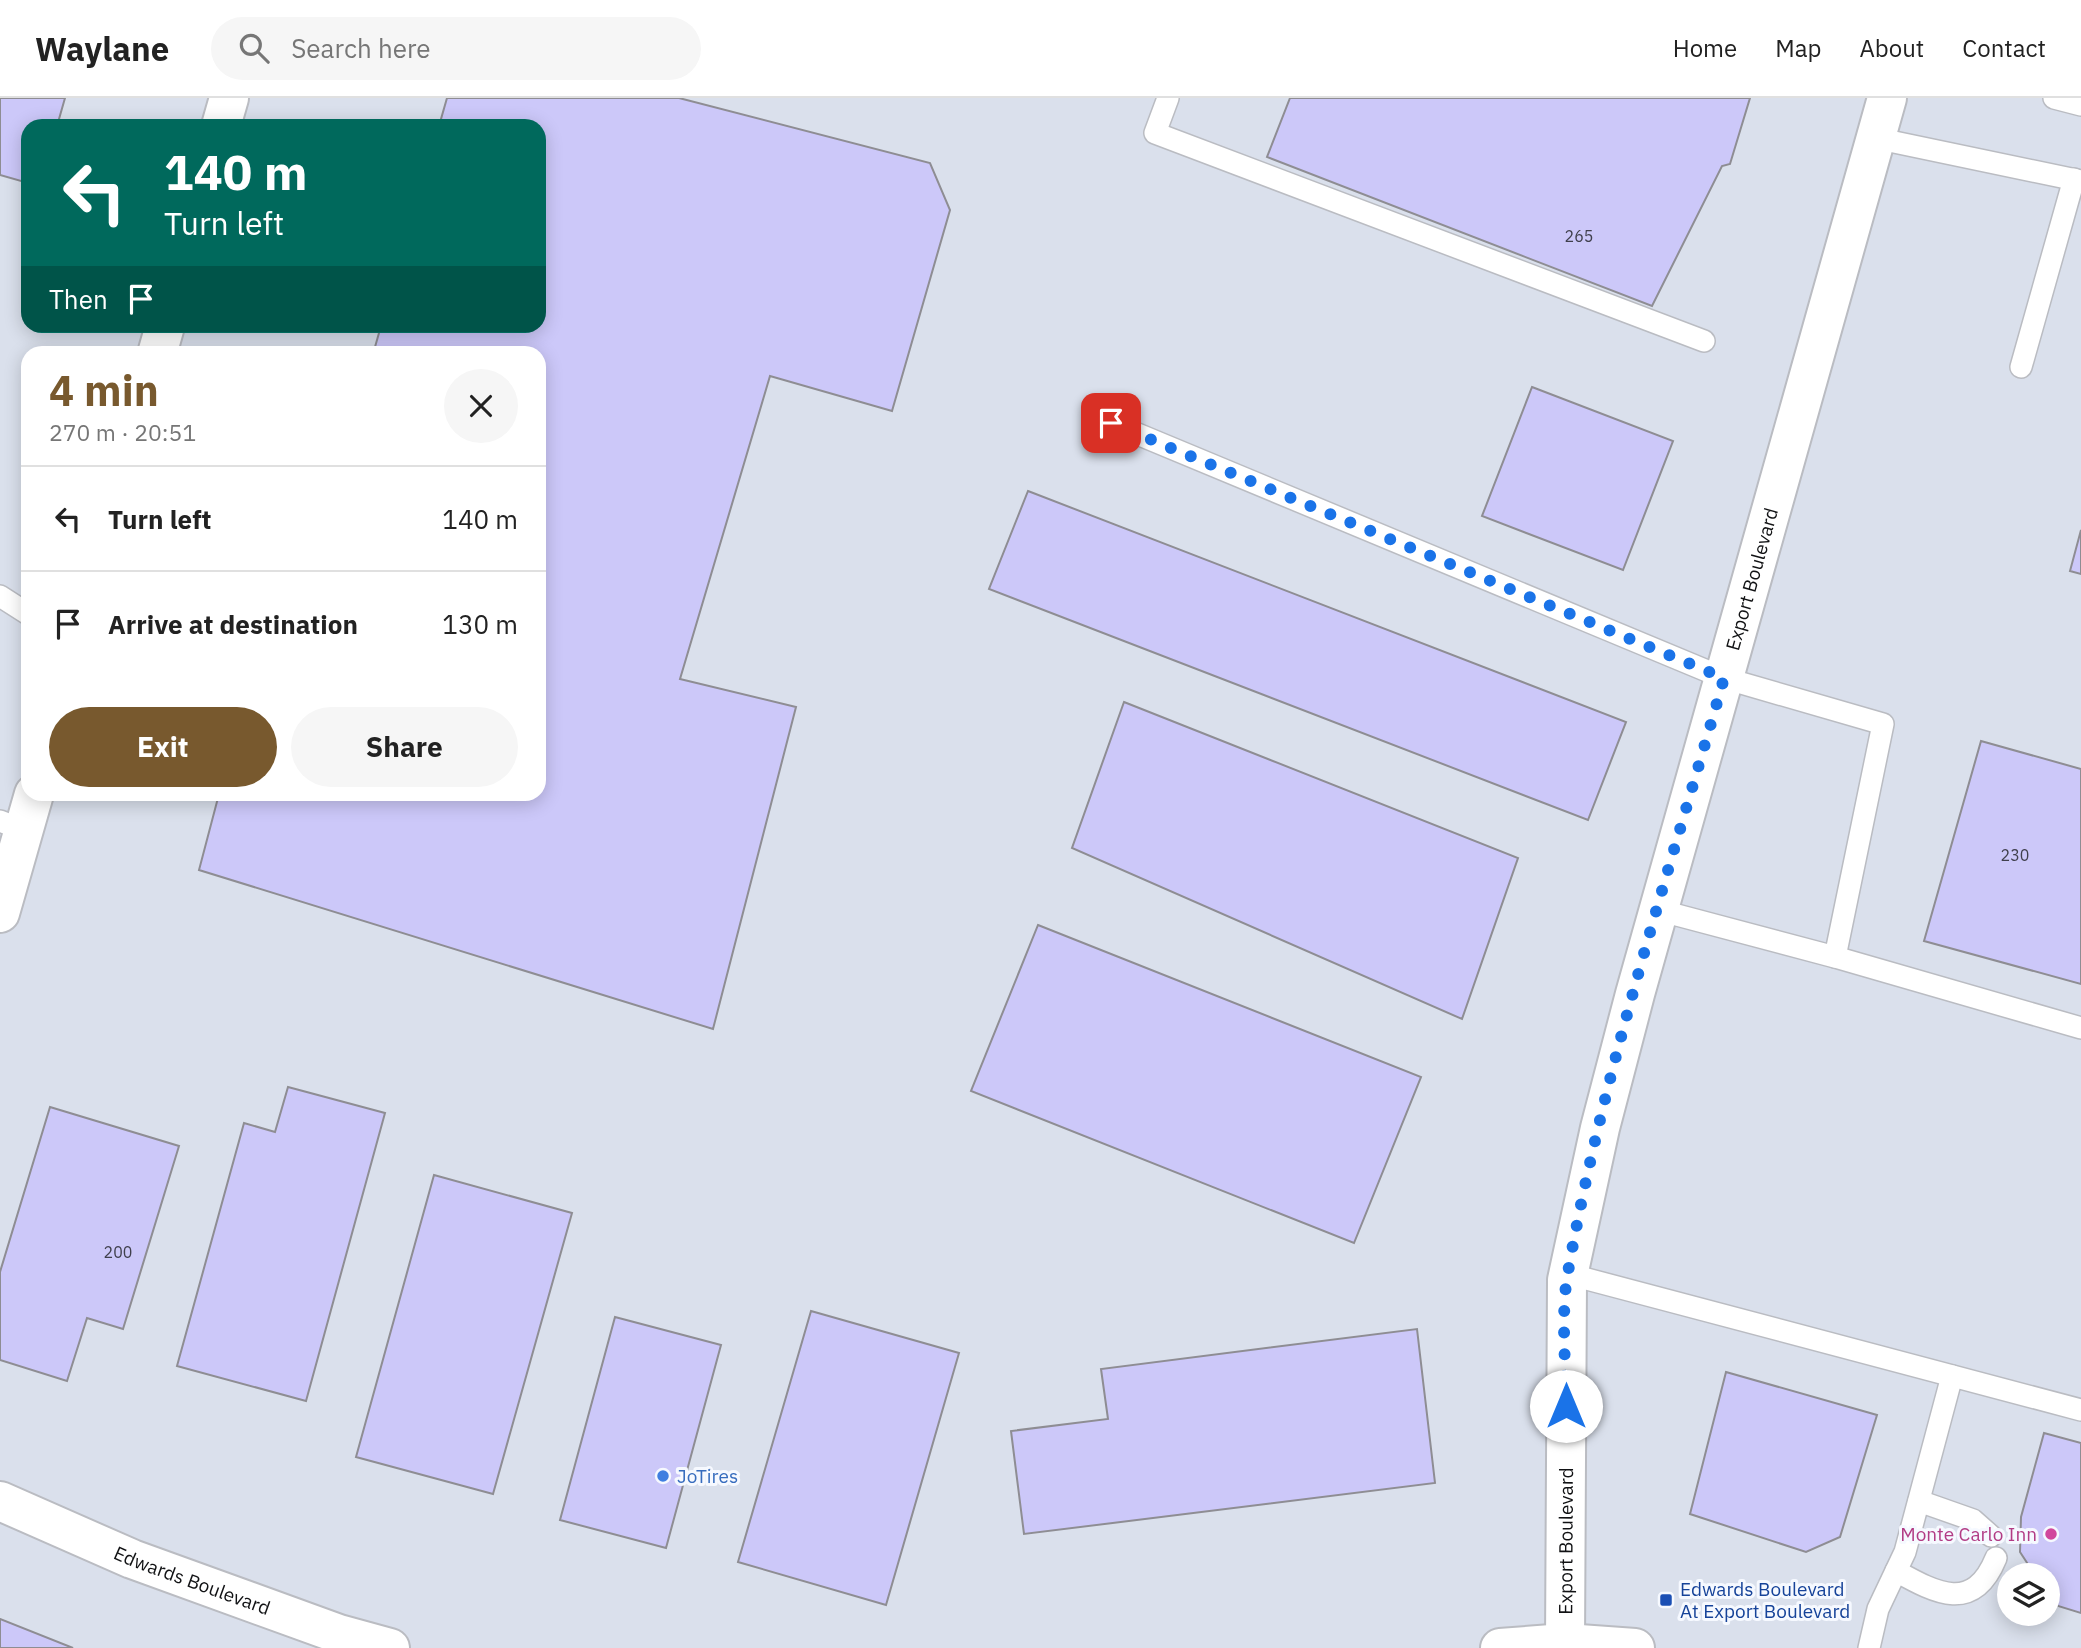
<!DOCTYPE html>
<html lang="en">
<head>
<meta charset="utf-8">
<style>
	body { margin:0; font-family:"IBM Plex Sans",sans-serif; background:#f6f6f6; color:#222; height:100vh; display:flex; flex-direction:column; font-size:26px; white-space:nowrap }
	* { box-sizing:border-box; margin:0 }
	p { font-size:23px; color:#767676 }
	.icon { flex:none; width:38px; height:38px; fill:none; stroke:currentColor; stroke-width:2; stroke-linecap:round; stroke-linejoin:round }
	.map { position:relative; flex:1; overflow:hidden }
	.side { position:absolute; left:21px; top:248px; width:525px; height:455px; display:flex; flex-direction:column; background:#fff; border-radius:21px; box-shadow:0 4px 18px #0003 }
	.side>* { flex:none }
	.guide { position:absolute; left:21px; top:21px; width:525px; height:214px; border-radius:21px; box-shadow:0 4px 18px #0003; background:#00695c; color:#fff; overflow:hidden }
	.buttons { position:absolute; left:1997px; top:1465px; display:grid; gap:14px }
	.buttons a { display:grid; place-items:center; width:63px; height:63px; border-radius:50%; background:#fff; box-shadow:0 4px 18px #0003; font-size:35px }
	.pin { position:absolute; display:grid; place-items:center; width:60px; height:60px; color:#fff; margin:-30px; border-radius:14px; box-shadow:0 4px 10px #0006 }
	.me { position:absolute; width:77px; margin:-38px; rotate:0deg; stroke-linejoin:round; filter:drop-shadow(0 0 5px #0008) }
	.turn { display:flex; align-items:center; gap:24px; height:147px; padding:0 28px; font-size:32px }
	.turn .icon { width:91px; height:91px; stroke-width:2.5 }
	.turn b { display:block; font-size:49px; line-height:60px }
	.then { display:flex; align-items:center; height:66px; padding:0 28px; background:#0003; gap:14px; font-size:26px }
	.round { display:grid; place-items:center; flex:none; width:74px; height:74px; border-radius:37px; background:#f6f6f6 }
	.summary { display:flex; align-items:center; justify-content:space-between; height:119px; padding:0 28px }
	h1 { font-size:42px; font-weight:700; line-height:52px; color:#78592e }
	.cta { display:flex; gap:14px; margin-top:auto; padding:14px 28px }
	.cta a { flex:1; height:80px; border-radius:42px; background:#78592e; color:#fff; font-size:28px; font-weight:700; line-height:80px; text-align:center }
	.cta a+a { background:#f6f6f6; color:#222 }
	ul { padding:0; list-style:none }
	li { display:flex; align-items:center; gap:21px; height:105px; padding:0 28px; border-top:2px solid #e0e0e0 }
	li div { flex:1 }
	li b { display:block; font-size:26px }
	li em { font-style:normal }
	header { display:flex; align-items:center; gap:42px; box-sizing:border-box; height:98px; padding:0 35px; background:#fff; border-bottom:2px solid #e0e0e0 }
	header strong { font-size:33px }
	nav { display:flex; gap:38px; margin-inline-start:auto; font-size:24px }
	.search { width:490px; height:63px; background:#f6f6f6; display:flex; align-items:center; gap:18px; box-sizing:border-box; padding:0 24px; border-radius:38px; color:#767676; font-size:26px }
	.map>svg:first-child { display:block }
	.built { fill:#dae0ec; fill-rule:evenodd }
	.building { fill:#ccc8f9; stroke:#8e8d93; stroke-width:2 }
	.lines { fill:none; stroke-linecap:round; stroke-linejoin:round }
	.service-casing { stroke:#babcc2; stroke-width:24 }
	.minor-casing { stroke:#babcc2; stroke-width:42 }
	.tertiary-casing { stroke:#babcc2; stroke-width:42 }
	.service { stroke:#fff; stroke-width:21 }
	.minor { stroke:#fff; stroke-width:38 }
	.tertiary { stroke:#fff; stroke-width:38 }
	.route { stroke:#1a73e8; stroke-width:12; stroke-dasharray:0 21.6 }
	.shop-dot { fill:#3f7fe0; stroke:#f6f9ff; stroke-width:2.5 }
	.hotel-dot { fill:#d1479c; stroke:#f6f9ff; stroke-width:2.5 }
	.transit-dot { fill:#1a4fb4; stroke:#f6f9ff; stroke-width:2.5 }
	.labels { text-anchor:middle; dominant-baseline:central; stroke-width:6; stroke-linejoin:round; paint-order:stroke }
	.number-label { font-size:16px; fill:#40404d }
	.street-label { font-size:19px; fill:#111214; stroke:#f6f9ff }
	.shop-label { font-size:19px; fill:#366cbe; stroke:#f6f9ff; text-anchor:start }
	.hotel-label { font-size:19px; fill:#b23c85; stroke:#f6f9ff; text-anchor:end }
	.transit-label { font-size:19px; fill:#164399; stroke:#f6f9ff; text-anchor:start }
</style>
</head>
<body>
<header>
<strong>Waylane</strong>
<div class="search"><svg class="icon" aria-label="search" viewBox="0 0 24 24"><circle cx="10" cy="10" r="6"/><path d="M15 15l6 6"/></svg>Search here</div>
<nav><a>Home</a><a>Map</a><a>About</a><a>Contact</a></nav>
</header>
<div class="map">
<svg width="2081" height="1550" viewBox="0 0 2081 1550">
	<rect width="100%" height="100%" fill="#e9ecf1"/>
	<path class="built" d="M 0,0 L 2081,0 L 2081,1550 L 0,1550 ZM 28,28 L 539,28 L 539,228 L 28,228 ZM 28,256 L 539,256 L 539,696 L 28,696 ZM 2009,1477 L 2048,1477 L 2048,1516 L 2009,1516 Z"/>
	<g class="building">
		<polygon points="0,0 65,0 57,28 28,28 28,85 0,77"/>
		<polygon points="447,0 679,0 930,65 950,112 892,313 770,278 680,581 796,609 713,931 199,772 219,696 539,696 539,256 373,256 381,228 539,228 539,28 439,28"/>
		<polygon points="1290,0 1750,0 1730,66 1722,68 1652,208 1267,59"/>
		<polygon points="1532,289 1673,343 1623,472 1482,418"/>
		<polygon points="1028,393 1626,624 1588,722 989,491"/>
		<polygon points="2081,432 2081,476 2070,473"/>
		<polygon points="1124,604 1518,760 1462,921 1072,750"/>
		<polygon points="1981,643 2081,671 2081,886 1924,843"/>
		<polygon points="1038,827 1421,979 1354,1145 971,993"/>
		<polygon points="288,989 385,1015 306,1303 177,1268 244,1025 275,1034"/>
		<polygon points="50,1009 179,1048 123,1231 87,1220 67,1283 0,1262 0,1174"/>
		<polygon points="434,1077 572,1115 493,1396 356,1359"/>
		<polygon points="811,1213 959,1255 886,1507 738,1464"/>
		<polygon points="615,1219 721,1247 666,1450 560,1422"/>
		<polygon points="1417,1231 1435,1385 1024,1436 1011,1333 1108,1321 1101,1271"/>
		<polygon points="1726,1274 1877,1317 1840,1439 1806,1454 1690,1416"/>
		<polygon points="2044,1335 2081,1345 2081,1515 2058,1508 2048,1494 2048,1477 2035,1477 2020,1454 2021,1419"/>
		<polygon points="0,1521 73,1550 0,1550"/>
	</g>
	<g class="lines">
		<defs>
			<g id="service">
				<polyline points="1168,0 1155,35 1704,243"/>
				<polyline points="2054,0 2081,7"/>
				<polyline points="1875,40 2081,83"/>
				<polyline points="2021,269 2074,81"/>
				<polyline points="1111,325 1724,580 1883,626 1835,859 1658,812"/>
				<polyline points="0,498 28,516"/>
				<polyline points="0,723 23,732"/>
				<polyline points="1835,859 2081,930"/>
				<polyline points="1568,1176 2081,1312"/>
				<polyline points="1919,1403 1973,1422 1991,1438"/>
				<path d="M 1896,1473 C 1936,1495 1973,1516 1996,1460"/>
				<polyline points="1869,1550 1878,1511 1905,1454 1952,1278"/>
			</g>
			<g id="minor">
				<polyline points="221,28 229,0"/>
				<polyline points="157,256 165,228"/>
				<polyline points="0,815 34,696"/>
				<path id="s1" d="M 1565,1545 L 1567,1182 L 1600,1030 L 1635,896 L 1887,0"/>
			</g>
			<g id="tertiary">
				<path id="s2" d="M 0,1403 L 132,1461 L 339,1536 L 390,1550"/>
				<polyline points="1500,1550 1565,1545 1635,1550"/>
			</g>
		</defs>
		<use href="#service" class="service-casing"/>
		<use href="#minor" class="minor-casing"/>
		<use href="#tertiary" class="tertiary-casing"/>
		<use href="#service" class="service"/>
		<use href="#minor" class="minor"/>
		<use href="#tertiary" class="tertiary"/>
	</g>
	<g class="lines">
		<path class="route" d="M 1111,325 L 1724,580 C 1668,778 1602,977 1567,1180 C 1561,1217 1566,1270 1566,1308"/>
	</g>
	<circle class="shop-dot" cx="663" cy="1378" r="7"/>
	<circle class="hotel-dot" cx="2051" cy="1436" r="7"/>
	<rect class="transit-dot" x="1659" y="1495" width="14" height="14" rx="3.5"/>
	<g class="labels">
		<g class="number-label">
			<text x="1579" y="138">265</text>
			<text x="2015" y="757">230</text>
			<text x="118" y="1154">200</text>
		</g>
		<g class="street-label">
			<text stroke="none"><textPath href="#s1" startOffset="1088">Export Boulevard</textPath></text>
			<text stroke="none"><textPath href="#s1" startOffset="102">Export Boulevard</textPath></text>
			<text stroke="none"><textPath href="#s2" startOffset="208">Edwards Boulevard</textPath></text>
		</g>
		<g class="shop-label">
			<text x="677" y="1378">JoTires</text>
		</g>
		<g class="hotel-label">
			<text x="2037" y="1436">Monte Carlo Inn</text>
		</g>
		<g class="transit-label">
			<text x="1680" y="1491">Edwards Boulevard<tspan x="1680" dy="22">At Export Boulevard</tspan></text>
		</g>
	</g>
</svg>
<div class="buttons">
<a><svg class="icon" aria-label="layers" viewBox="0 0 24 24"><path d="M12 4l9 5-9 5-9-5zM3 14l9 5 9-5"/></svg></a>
</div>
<div class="pin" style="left:1111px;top:325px;background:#d93025"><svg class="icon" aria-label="arrive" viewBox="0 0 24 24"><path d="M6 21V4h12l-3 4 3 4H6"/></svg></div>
<svg class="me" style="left:1566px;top:1308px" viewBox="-20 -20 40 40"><circle r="19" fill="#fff"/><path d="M0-13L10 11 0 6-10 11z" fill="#1a73e8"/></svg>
<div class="guide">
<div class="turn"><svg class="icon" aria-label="left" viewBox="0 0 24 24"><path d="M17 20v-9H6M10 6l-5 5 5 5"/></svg><div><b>140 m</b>Turn left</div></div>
<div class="then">Then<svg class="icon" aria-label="arrive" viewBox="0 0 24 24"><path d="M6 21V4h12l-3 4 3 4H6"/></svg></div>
</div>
<section class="side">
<div class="summary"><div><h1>4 min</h1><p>270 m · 20:51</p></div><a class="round"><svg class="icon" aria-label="close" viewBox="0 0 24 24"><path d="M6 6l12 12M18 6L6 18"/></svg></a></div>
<ul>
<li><svg class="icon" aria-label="left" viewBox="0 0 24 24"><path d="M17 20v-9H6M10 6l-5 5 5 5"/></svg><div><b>Turn left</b></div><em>140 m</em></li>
<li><svg class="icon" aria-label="arrive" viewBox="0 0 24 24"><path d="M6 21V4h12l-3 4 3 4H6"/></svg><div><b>Arrive at destination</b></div><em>130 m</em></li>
</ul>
<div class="cta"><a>Exit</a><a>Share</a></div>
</section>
</div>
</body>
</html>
